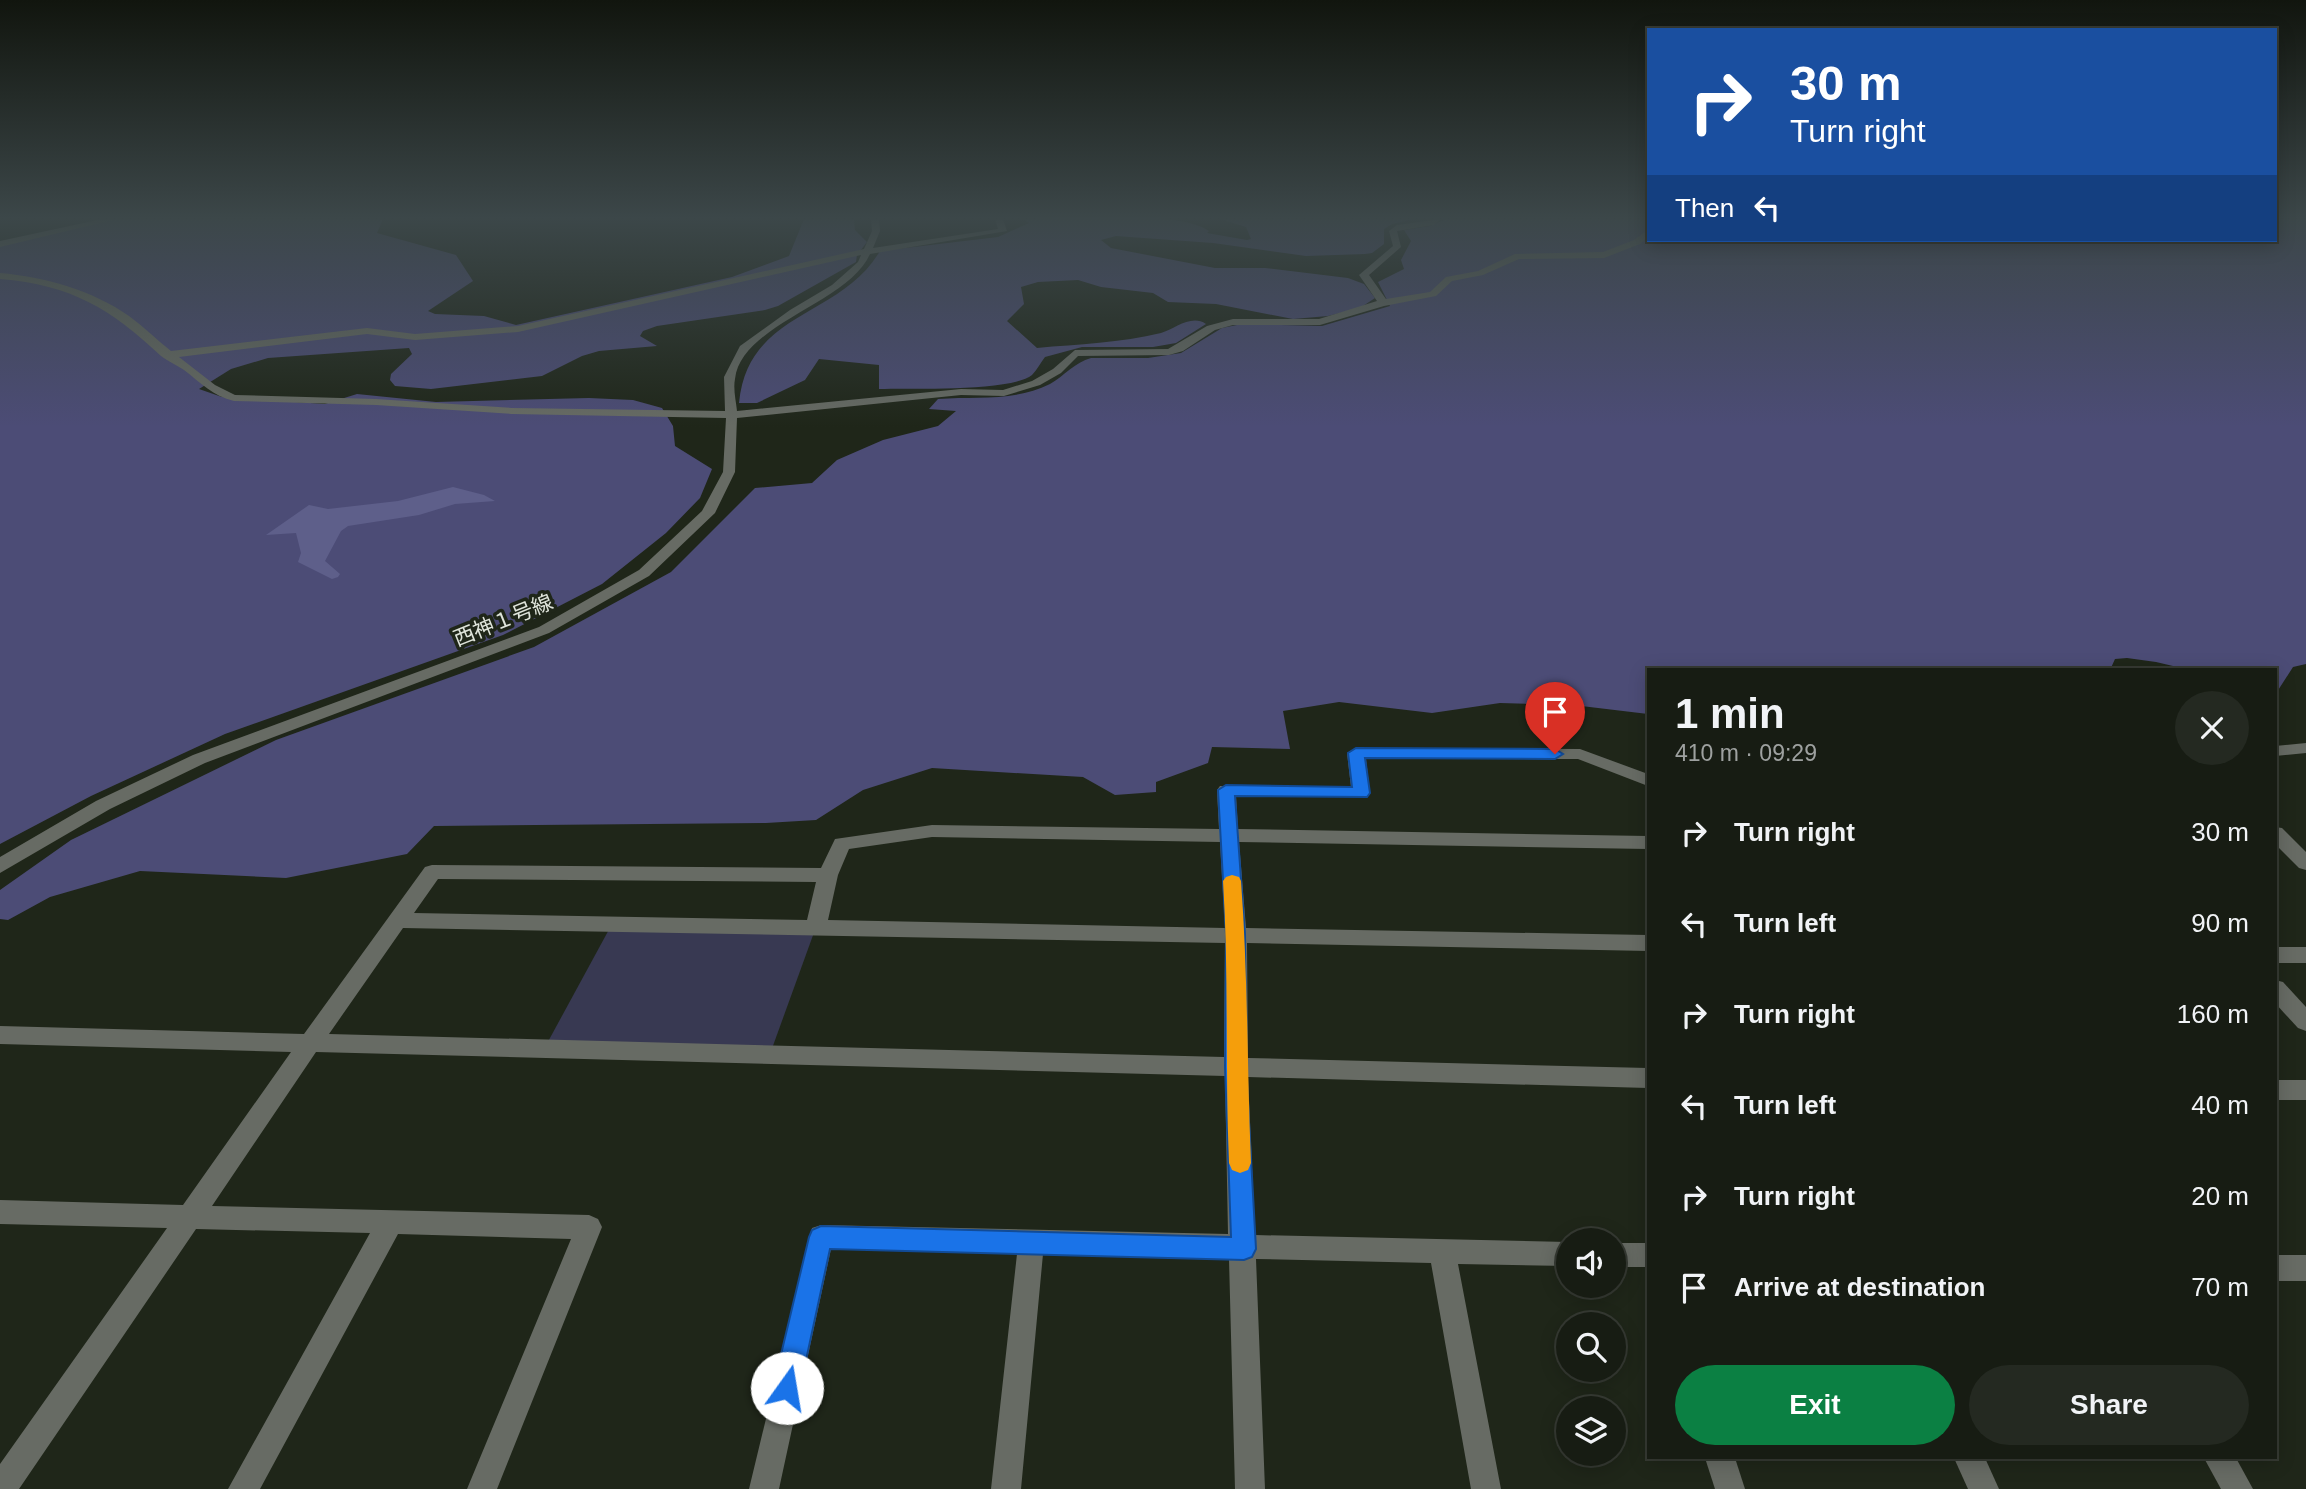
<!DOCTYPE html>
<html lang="en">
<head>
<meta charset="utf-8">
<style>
	body { margin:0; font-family:Helvetica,"Noto Sans JP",sans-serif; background:#242921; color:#f1f3f6; height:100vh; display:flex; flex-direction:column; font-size:26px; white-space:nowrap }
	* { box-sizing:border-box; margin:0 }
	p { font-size:23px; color:#9ea1a0 }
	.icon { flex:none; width:38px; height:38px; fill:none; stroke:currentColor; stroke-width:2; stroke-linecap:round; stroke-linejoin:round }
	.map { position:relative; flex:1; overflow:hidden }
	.side { position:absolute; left:1647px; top:668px; width:630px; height:791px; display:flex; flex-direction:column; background:#171c13; border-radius:0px; box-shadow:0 4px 18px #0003,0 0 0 2px #363a33 }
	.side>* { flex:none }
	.hud { position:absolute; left:1647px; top:28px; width:630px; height:214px; border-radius:0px; box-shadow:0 4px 18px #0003,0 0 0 2px #363a33; background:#1a4fa0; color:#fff; overflow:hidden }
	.controls { position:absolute; left:1556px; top:1228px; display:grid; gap:14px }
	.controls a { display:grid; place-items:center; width:70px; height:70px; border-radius:50%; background:#171c13; box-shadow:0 4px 18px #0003,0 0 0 2px #363a33; font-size:35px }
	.pin { position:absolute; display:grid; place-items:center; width:60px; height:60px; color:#fff; margin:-72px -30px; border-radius:50% 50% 50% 0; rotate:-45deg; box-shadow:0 0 7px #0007 }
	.pin .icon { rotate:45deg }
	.me { position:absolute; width:77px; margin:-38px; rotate:13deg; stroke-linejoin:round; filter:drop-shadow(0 0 5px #0008) }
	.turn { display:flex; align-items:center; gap:24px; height:147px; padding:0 28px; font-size:32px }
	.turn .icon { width:91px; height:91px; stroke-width:2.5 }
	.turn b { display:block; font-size:49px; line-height:60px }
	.then { display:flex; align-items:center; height:66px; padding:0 28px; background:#0003; gap:14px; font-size:26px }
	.round { display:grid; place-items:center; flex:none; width:74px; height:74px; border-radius:37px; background:#242921 }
	.head { display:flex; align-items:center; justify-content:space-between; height:119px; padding:0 28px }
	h1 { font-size:42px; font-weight:800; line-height:52px }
	.action { display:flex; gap:14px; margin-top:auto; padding:14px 28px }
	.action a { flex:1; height:80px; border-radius:42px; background:#0b8043; color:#fff; font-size:28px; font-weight:800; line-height:80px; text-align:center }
	.action a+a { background:#242921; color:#f1f3f6 }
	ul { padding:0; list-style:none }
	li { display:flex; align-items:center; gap:21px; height:91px; padding:0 28px }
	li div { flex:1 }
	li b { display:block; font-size:26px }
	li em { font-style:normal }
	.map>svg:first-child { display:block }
	.green { fill:#383952 }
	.forest { fill:#4c4c76 }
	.water { fill:#5e5f8a }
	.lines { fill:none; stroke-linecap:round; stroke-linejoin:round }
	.minor { fill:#676b64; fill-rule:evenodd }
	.route { fill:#1a73e8; stroke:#114b97; stroke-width:2 }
	.slow { fill:#f59e0b }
	.labels { text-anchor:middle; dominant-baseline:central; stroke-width:7; stroke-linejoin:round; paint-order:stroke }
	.street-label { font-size:21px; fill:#dfe4db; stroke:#1f2619 }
</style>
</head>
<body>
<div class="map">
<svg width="2306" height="1489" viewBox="0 0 2306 1489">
	<rect width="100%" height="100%" fill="#1f2619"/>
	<polygon class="green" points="612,924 816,927 770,1054 544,1049"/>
	<g class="forest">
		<polygon points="113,219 383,219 377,233 456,255 473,281 428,311 435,314 484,316 516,325 732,277 789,256 804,219 854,219 855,230 867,242 857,255 856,262 778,306 765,310 657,326 643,331 640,336 657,346 599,351 582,356 542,376 431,389 395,386 390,380 391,374 412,354 409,348 268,358 231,369 199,389 222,397 325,404 357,394 436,402 589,398 633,400 662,408 673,426 675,446 712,469 700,498 666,533 602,584 503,635 225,734 91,796 0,844 0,245"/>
		<path d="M 1023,219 C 1064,219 1179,209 1209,231 L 1207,233 L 1247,240 L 1251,239 L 1246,227 L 1220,219 L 1414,219 L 1392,224 L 1384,229 L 1384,244 L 1372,253 L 1365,254 L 1306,256 L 1213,243 L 1116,236 L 1101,240 L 1111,248 L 1215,268 L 1265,268 L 1348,278 L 1364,284 L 1375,298 L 1360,308 L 1328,316 L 1293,319 L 1216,304 L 1168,302 L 1153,293 L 1101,287 L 1078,280 L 1038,282 L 1021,287 L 1024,304 L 1007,321 L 1037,348 C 1078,344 1121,343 1161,333 C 1175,329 1191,314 1206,324 L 1176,343 L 1153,347 L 1082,347 L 1045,357 C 1041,362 1037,370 1032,375 C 1011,392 909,388 879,389 L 879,365 L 819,359 L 805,380 L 757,403 L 739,403 C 748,310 840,319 880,251 L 998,237 L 1029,223 Z"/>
		<path d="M 1446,219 L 1648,219 L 1648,240 L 2275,240 L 2275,219 L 2306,219 L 2306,664 L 2293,667 L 2275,695 L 2275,670 L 2190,670 L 2156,662 L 2127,658 L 2115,659 L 2110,670 L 1648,670 L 1648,714 L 1573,705 L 1500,703 L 1432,713 L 1339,702 L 1283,711 L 1290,749 L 1212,747 L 1208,763 L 1156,782 L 1156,792 L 1115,795 L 1083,777 L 932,768 L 863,790 L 816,820 L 766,823 L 434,826 L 407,854 L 286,878 L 140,871 L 50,897 L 8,920 L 0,919 L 0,890 L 71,840 L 276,740 L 534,647 L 671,572 L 755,488 L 812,483 L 837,460 L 883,440 L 938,426 L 956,411 L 929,409 L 938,399 C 977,396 1014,402 1050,384 C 1064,376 1075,362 1091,358 L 1148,358 L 1181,353 L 1222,328 L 1242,324 L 1322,326 L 1390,306 L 1378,282 L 1404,269 L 1401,260 L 1411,241 L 1404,230 L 1430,226 Z"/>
	</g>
	<polygon class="water" points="453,487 484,495 495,501 455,504 419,515 348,526 341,531 325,561 340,574 338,577 332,579 298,562 301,553 296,533 266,535 309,505 328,509 398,501"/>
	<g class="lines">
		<g class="minor">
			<polygon points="102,219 117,219 0,247 0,241"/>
			<path d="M 871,219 L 879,219 L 880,231 L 873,248 L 998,229 L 995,219 L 1003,219 L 1007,231 L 870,254 C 849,303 741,324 735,379 C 733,389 736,401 737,411 L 961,389 L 1003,390 L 1032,381 L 1053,369 L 1075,350 L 1168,349 L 1207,326 L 1233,319 L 1319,319 L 1377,301 L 1359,275 L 1393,246 L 1389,231 L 1397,225 L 1441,219 L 1434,225 L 1397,231 L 1401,247 L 1369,275 L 1386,299 L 1430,292 L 1446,277 L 1478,271 L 1515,254 L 1603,252 L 1634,240 L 1648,230 L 1648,236 L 1640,244 L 1604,258 L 1519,259 L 1483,275 L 1452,281 L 1436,296 L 1384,306 L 1320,325 L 1233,325 L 1215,330 L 1183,351 L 1169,355 L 1078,356 L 1061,373 L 1040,385 L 1004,396 L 961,395 L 737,418 L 735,472 L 715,513 L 649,576 L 549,633 L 205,763 L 110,809 L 0,873 L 0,857 L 96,801 L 193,755 L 539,627 L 639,570 L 702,511 L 723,472 L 726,418 L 512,414 L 376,405 L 234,401 C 213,396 201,383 184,370 C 177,365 167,361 161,356 C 111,309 72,285 0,279 L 0,273 C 45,277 92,290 129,316 C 144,327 157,340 171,351 L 367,328 L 415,334 L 518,326 L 864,249 L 872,231 ZM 861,255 L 858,262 L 832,285 L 790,310 L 740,346 L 724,377 L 725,411 L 512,408 L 376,399 L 235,395 L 215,385 L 179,357 L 367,334 L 415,340 L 518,332 Z"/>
			<polygon points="2306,743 2306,753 2275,756 2275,746"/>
			<path d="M 1356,748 L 1580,749 L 1648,774 L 1648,786 L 1578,759 L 1366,759 L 1370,793 L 1367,797 L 1236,796 L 1238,829 L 1648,836 L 1648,849 L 1239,842 L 1246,928 L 1648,935 L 1648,951 L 1247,943 L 1248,1058 L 1648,1068 L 1648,1088 L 1248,1077 L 1255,1235 L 1568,1242 L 1568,1266 L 1458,1264 L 1501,1489 L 1471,1489 L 1431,1263 L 1256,1259 L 1265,1489 L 1235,1489 L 1229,1259 L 1043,1254 L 1021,1489 L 991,1489 L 1017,1254 L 831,1249 L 779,1489 L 749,1489 L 812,1228 L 821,1225 L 1228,1234 L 1225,1076 L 316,1052 L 212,1206 L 589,1215 L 598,1219 L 602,1227 L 497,1489 L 467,1489 L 571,1239 L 398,1234 L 260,1489 L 228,1489 L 370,1233 L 196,1229 L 19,1489 L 0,1489 L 0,1464 L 167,1228 L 0,1224 L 0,1200 L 183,1205 L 291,1052 L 0,1044 L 0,1026 L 304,1034 L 425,867 L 432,865 L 821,868 L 835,839 L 932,825 L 1219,829 L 1217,790 L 1220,786 L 1351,787 L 1347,753 ZM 932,837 L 1220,842 L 1225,928 L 828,920 L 838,875 L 849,849 ZM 438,879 L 816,882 L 807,920 L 414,913 ZM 403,928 L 1225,943 L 1224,1057 L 329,1034 Z"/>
			<polygon points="2275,827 2282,828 2306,852 2306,870 2299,868 2275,844"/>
			<rect x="2275" y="947" width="31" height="16"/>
			<polygon points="2275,980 2283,982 2306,1007 2306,1031 2298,1028 2275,1003"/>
			<rect x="2275" y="1080" width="31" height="20"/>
			<rect x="1614" y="1243" width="34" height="24"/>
			<rect x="2275" y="1255" width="31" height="26"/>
			<polygon points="1705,1458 1735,1458 1745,1489 1715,1489"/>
			<polygon points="1954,1458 1985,1458 1999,1489 1968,1489"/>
			<polygon points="2204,1458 2236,1458 2253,1489 2221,1489"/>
		</g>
	</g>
	<linearGradient id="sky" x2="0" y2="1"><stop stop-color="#11150e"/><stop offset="0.51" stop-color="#3c4749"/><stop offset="1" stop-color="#3c4749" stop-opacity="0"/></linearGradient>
	<rect width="2306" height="427" fill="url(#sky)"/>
	<polygon class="route" points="1356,748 1555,749 1563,754 1555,759 1365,758 1370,793 1367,797 1235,796 1245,934 1246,1067 1256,1249 1252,1257 1244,1260 830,1249 800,1388 796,1398 787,1402 777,1398 773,1388 809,1237 812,1230 821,1226 1231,1237 1225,1067 1226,934 1218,790 1226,785 1352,787 1348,753"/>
	<path class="slow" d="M 1232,875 L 1239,877 L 1241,881 C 1248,975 1247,1069 1251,1163 L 1248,1170 L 1240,1173 L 1232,1170 L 1229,1163 C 1225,1069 1229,975 1223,881 L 1226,877 Z"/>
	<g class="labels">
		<g class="street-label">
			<text transform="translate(503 620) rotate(-22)">西神１号線</text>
		</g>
	</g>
</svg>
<div class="controls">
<a><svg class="icon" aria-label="sound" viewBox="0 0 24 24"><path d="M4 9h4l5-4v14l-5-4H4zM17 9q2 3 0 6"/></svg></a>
<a><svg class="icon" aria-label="search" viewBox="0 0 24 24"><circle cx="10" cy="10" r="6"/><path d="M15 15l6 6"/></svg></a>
<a><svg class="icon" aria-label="layers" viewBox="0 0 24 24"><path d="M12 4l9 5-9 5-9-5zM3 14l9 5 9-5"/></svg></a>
</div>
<div class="pin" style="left:1555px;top:754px;background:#d93025"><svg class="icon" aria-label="arrive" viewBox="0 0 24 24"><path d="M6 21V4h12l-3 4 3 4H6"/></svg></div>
<svg class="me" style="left:787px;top:1388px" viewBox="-20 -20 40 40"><circle r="19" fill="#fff"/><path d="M0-13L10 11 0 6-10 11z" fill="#1a73e8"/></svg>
<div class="hud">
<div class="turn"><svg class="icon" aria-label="right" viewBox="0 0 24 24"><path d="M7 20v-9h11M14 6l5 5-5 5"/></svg><div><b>30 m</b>Turn right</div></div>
<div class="then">Then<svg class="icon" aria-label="left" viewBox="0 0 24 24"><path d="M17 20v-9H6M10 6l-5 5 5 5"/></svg></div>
</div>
<section class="side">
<div class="head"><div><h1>1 min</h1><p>410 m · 09:29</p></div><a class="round"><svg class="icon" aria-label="close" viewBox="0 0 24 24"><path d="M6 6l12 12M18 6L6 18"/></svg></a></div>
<ul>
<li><svg class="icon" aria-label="right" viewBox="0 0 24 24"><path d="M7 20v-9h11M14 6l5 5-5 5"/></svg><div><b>Turn right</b></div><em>30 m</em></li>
<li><svg class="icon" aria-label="left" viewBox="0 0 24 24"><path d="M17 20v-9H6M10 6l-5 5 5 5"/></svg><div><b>Turn left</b></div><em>90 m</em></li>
<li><svg class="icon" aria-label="right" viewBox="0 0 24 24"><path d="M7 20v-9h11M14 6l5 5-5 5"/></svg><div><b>Turn right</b></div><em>160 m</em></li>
<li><svg class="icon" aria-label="left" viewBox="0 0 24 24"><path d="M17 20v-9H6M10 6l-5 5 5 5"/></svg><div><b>Turn left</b></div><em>40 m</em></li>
<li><svg class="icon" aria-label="right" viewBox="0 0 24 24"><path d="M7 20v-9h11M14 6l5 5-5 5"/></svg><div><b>Turn right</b></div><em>20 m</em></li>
<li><svg class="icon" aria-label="arrive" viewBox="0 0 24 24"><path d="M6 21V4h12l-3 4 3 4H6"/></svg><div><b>Arrive at destination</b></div><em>70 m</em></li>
</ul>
<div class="action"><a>Exit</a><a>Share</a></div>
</section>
</div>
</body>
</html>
